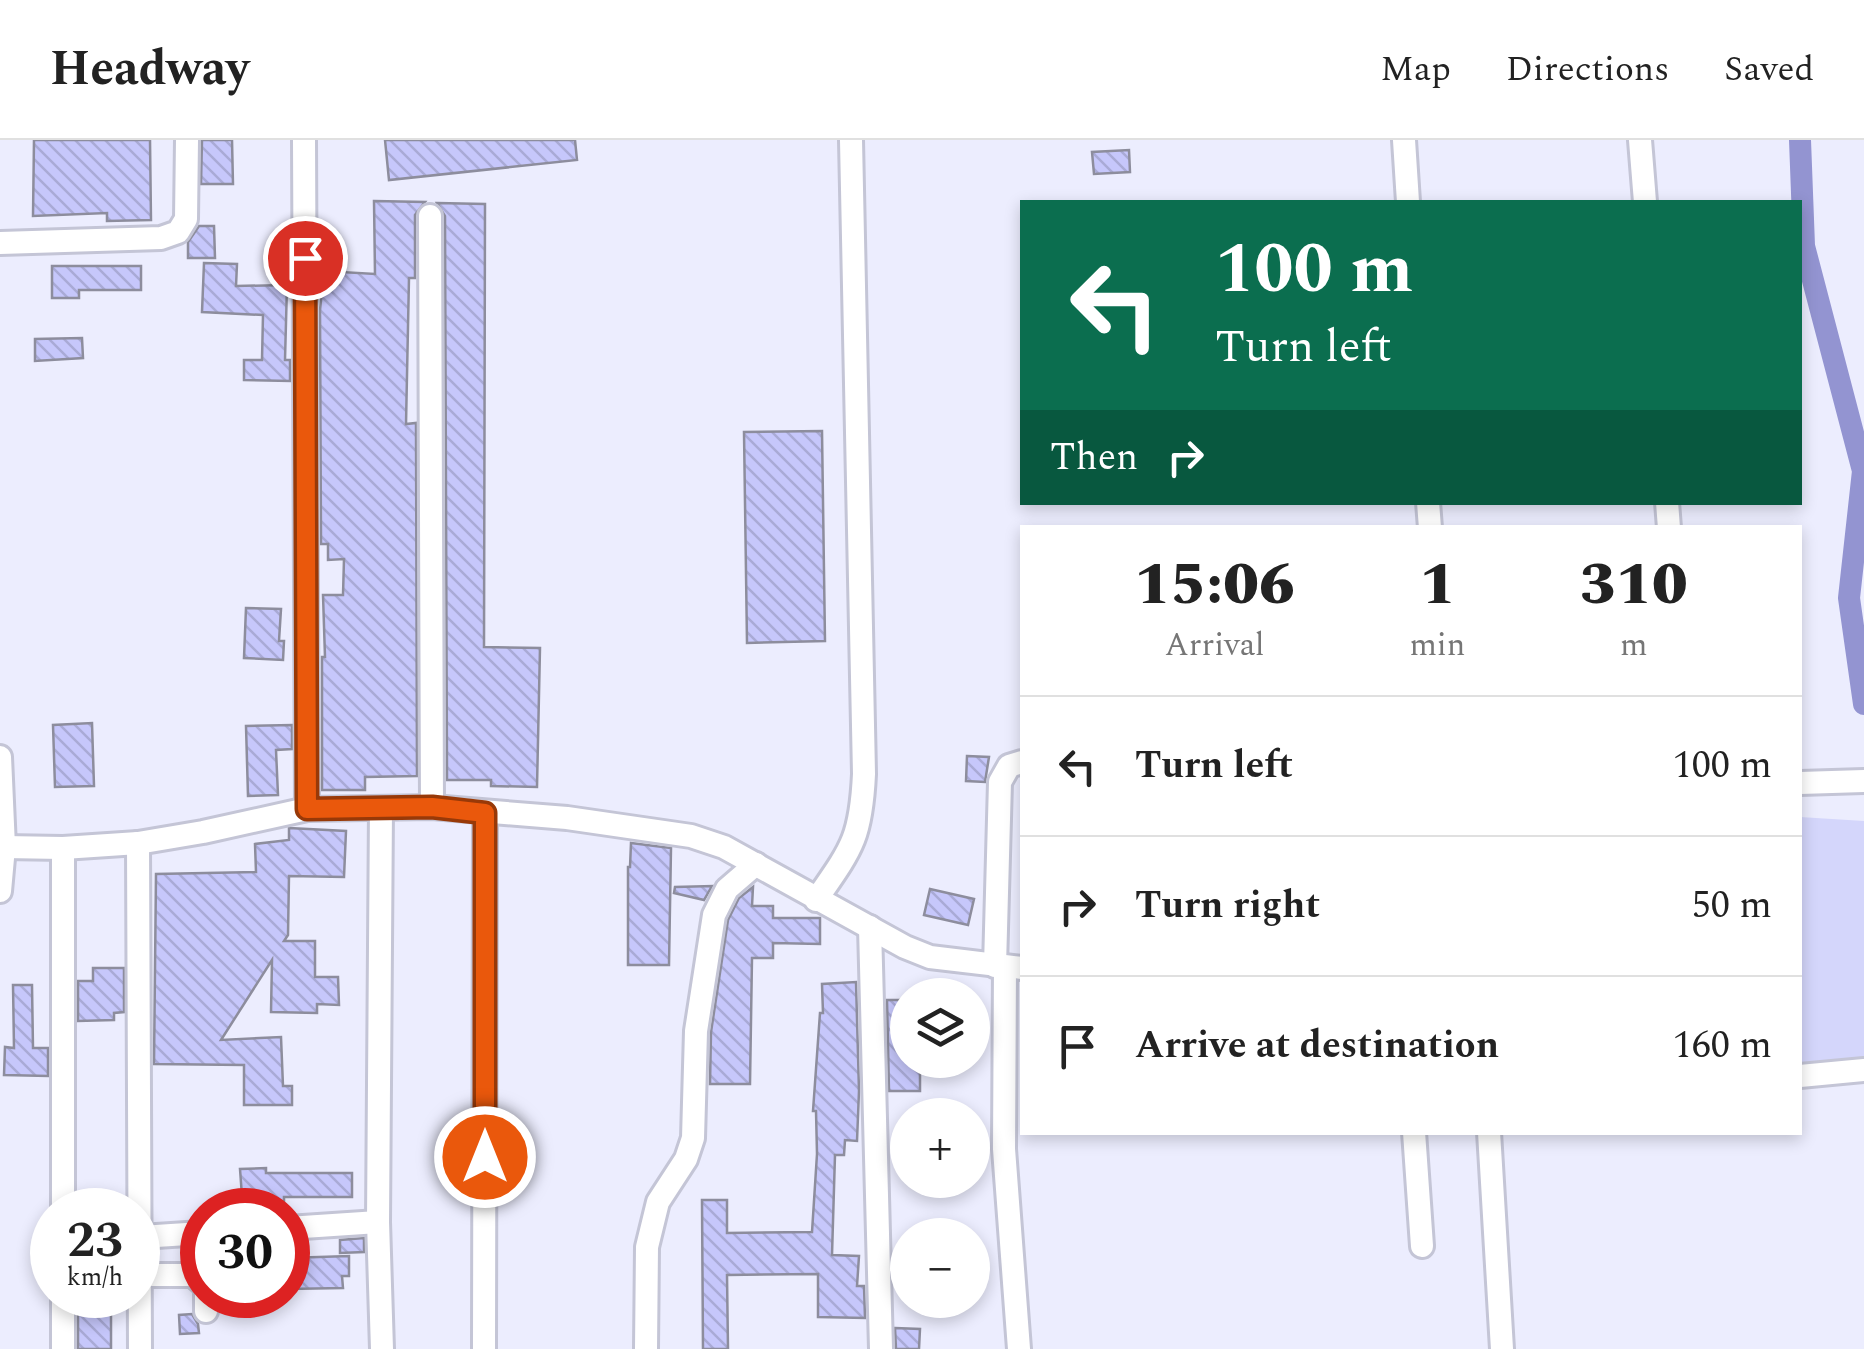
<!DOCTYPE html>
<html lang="en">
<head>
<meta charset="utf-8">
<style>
	body { margin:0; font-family:Spectral,serif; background:#f6f6f6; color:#222; height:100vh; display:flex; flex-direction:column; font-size:38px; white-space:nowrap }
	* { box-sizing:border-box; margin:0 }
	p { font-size:32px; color:#767676 }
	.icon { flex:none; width:55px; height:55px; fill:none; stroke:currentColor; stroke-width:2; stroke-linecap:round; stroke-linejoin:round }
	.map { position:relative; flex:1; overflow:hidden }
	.drawer { position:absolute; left:1020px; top:385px; width:782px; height:610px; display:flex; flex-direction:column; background:#fff; border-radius:0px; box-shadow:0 5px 15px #0003 }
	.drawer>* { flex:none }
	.banner { position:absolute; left:1020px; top:60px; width:782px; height:305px; border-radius:0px; box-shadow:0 5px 15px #0003; background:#0b6e4f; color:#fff; overflow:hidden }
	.tools { position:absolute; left:890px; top:838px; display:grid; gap:20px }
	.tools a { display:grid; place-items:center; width:100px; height:100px; border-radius:50%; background:#fff; box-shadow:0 5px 15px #0003; font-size:50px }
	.speed { position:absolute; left:30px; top:1048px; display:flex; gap:20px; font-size:50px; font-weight:700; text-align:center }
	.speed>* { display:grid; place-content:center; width:130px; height:130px; border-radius:50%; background:#fff; box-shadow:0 5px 15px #0003; line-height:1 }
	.speed small { font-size:25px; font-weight:400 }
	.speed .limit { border:15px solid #d22; background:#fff; color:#111 }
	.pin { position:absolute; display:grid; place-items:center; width:85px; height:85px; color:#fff; margin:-42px; border:5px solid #fff; border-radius:50%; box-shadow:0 2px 10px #0007 }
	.me { position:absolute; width:110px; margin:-55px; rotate:0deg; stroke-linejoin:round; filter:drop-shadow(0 0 8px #0008) }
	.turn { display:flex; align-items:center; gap:35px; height:210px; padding:0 30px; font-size:45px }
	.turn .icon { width:130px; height:130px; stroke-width:2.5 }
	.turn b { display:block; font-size:70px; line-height:85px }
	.then { display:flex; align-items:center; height:95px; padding:0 30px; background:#0003; gap:20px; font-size:38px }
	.eta { display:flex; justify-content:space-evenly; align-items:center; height:170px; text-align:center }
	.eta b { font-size:60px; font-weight:800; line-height:70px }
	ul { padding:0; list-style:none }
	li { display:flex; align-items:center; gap:30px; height:140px; padding:0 30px; border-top:2px solid #e0e0e0 }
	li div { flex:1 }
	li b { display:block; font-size:38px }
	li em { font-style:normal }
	header { display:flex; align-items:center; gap:60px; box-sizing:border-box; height:140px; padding:0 50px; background:#fff; border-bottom:2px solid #e0e0e0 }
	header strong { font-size:48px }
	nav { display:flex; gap:55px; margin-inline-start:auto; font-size:35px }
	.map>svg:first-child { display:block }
	.green { fill:#d4d6fb }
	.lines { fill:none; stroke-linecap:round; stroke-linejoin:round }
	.canal { stroke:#9394d1; stroke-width:22 }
	.building { fill:url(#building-back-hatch); stroke:#8d8d9d; stroke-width:2.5 }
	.minor-casing { stroke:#c4c5d6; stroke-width:28 }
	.minor { stroke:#fff; stroke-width:22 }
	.route-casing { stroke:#983908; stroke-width:25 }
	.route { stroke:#ea580c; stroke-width:18 }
</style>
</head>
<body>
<header>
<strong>Headway</strong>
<nav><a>Map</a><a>Directions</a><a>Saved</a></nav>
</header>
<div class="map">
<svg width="1864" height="1209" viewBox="0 0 1864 1209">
	<defs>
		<pattern id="building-back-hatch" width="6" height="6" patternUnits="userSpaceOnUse" patternTransform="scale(2.5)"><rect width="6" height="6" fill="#c6c7fb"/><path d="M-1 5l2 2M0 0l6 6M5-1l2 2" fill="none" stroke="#a9aad6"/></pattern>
	</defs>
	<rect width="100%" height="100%" fill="#ecedfe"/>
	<polygon class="green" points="1800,677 1864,681 1864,931 1800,937"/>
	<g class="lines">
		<polyline class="canal" points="1800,0 1804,106 1863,331 1849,458 1864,564"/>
	</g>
	<g class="building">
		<polygon points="34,0 150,0 151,80 107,81 107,73 33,76"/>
		<polygon points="202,0 232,0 233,44 201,44"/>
		<polygon points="385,0 575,0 577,20 389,40"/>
		<polygon points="1129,10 1130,32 1094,34 1092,12"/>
		<polygon points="374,61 425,62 415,75 415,138 409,138 406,284 416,283 417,636 365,637 365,650 322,650 322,517 325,517 323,455 343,455 344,419 328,420 328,404 321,404 320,170 324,131 375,134"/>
		<polygon points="437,63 485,64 484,507 540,508 537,647 491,646 491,640 447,640 445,76"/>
		<polygon points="199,86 214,86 215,118 188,118 188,102"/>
		<polygon points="204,123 237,124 236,146 287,145 285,220 290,220 290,241 244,240 244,220 262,220 263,175 202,172"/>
		<polygon points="52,126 141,126 141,150 79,150 79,158 52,158"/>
		<polygon points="82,198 83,218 35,221 35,199"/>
		<polygon points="822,291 825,501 747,503 744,292"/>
		<polygon points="246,468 281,469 279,501 284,501 283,520 244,518"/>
		<polygon points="92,583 94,646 55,647 53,585"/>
		<polygon points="292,585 292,609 276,610 278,655 248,656 246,586"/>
		<polygon points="967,616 989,617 985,642 966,641"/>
		<polygon points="289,688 346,691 344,737 289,736 288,795 284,801 315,801 315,837 338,837 339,865 317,864 317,873 271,872 272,820 221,900 281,897 283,946 292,946 292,965 244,965 244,925 154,924 156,734 256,732 255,704 289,700"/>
		<polygon points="631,703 671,708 669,825 628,825 628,727 630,727"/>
		<polygon points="712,746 704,760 674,753 675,747"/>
		<polygon points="753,747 752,766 773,766 773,778 820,778 820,804 773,803 773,818 752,818 750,944 710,944 711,892 728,780 739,758"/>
		<polygon points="930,749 974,759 968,785 924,775"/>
		<polygon points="93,828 124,828 124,872 114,873 114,880 78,881 78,841 93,841"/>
		<polygon points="856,842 859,951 857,1001 845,1000 844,1015 835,1015 832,1115 859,1116 857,1146 864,1146 865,1178 818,1177 818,1134 727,1135 728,1209 703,1209 702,1060 727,1060 727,1093 812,1092 817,1014 816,971 813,971 820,873 823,873 822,844"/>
		<polygon points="13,845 32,845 33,908 48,908 48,936 4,935 5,907 14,908"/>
		<polygon points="887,860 908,860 908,920 920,920 920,951 889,951"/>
		<polygon points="266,1028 266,1033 352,1033 352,1057 284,1057 284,1070 243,1070 240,1029"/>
		<polygon points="364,1098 364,1112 340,1113 340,1100"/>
		<polygon points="349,1116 349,1136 342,1136 343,1148 288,1149 288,1118"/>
		<rect x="78" y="1168" width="33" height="41"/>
		<polygon points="192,1174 198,1184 199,1193 180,1194 179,1175"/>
		<polygon points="895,1188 920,1189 919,1209 896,1209"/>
	</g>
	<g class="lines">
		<defs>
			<g id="minor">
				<polyline points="304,0 307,669"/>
				<polyline points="1404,0 1408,62"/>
				<polyline points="1640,0 1645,62"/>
				<polyline points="430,76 432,667"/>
				<polyline points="0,103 161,98 178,92 186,79 187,0"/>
				<polyline points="1428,362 1430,388"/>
				<polyline points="1667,362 1669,388"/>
				<polyline points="0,617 4,707 0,751"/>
				<polyline points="1800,643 1864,641"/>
				<polyline points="381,668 378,1082 382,1209"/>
				<polyline points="138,703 140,1209"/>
				<polyline points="4,707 63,708 138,703 203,692 307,669 432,667 567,678 691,696 724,707 905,807 930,817 1022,828"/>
				<polyline points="63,708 63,1070"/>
				<path d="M 816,760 C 852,708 861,698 864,634 L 851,0"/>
				<polyline points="870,787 881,1209"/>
				<polyline points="995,826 1000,642 1009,626 1022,622"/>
				<polyline points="1005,827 1004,1009 1019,1209"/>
				<polyline points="1800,936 1864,930"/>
				<polyline points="1414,992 1422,1106"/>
				<polyline points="1489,992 1502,1209"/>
				<polyline points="288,1088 378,1082"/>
				<polyline points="141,1097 202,1093"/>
				<polyline points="139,1135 193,1135 202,1143"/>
				<polyline points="63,1155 63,1209"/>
				<polyline points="206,1155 206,1171"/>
				<polyline points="484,1209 485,673"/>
				<polyline points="646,1209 647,1107 658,1062 686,1019 693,998 696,891 714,775 727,749 756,724"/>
			</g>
		</defs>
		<use href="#minor" class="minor-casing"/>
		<use href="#minor" class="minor"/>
	</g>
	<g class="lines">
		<defs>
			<polyline id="route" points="305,118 307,669 432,667 485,673 485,1017"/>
		</defs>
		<use href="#route" class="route-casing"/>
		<use href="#route" class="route"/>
	</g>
</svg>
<div class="tools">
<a><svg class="icon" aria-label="layers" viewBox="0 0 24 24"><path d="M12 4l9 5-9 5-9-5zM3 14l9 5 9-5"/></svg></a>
<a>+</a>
<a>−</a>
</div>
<div class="speed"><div>23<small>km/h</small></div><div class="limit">30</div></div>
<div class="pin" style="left:305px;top:118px;background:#d93025"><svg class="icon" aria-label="arrive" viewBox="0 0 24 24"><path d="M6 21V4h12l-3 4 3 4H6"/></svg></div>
<svg class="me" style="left:485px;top:1017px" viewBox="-20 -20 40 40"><circle r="17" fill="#ea580c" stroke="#fff" stroke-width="3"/><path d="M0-11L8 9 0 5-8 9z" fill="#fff"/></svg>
<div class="banner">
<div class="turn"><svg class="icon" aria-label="left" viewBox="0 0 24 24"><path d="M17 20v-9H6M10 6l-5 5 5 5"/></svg><div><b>100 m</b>Turn left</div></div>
<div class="then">Then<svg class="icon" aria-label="right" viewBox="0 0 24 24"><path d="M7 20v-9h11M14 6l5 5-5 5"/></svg></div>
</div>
<section class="drawer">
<div class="eta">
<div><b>15:06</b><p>Arrival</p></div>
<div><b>1</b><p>min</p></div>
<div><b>310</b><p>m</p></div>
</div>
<ul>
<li><svg class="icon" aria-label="left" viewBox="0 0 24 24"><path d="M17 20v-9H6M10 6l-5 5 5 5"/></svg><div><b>Turn left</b></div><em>100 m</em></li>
<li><svg class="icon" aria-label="right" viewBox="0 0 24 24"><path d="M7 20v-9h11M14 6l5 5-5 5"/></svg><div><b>Turn right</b></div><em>50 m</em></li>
<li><svg class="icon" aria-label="arrive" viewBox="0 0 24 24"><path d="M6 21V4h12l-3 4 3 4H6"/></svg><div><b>Arrive at destination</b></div><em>160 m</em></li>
</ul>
</section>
</div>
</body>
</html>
